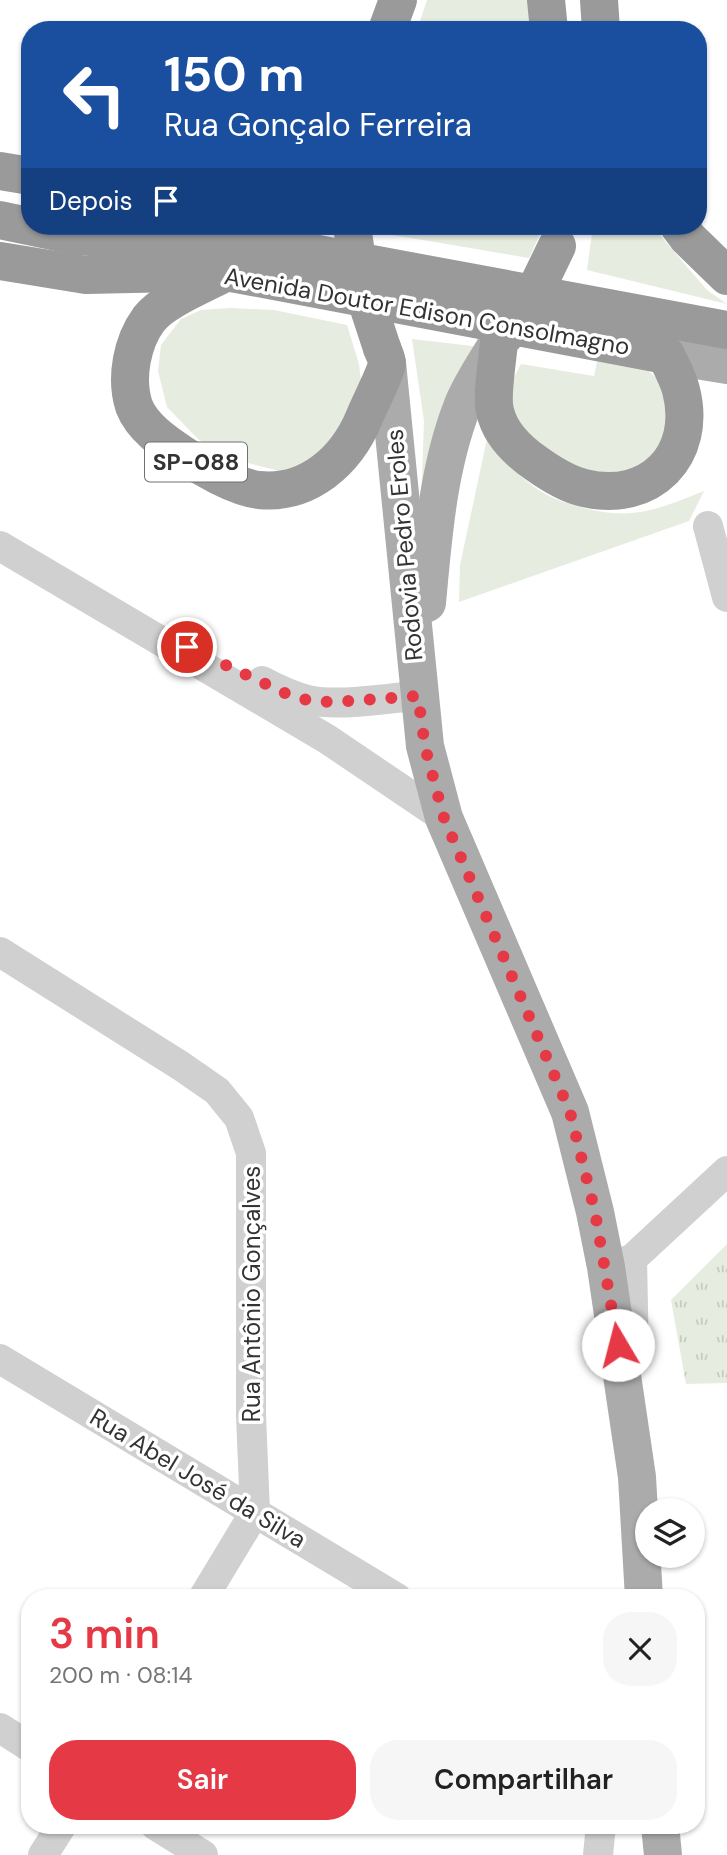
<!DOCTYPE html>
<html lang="pt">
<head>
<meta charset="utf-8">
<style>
	body { margin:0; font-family:"DM Sans",sans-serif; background:#f6f6f6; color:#222; height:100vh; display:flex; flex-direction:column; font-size:26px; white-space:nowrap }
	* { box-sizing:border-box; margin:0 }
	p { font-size:23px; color:#767676 }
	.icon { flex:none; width:38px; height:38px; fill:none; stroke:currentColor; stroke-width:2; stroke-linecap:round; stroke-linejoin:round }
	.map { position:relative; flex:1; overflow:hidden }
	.side { position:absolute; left:21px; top:1589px; width:684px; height:245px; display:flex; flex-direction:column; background:#fff; border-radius:28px; box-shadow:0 2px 5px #0004 }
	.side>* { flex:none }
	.hud { position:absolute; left:21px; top:21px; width:686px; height:214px; border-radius:28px; box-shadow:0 2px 5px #0004; background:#1a4fa0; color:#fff; overflow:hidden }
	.tools { position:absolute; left:635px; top:1498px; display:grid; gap:14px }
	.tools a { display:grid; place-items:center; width:70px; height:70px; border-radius:50%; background:#fff; box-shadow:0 2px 5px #0004; font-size:35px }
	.pin { position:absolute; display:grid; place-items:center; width:60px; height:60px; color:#fff; margin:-30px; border:4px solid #fff; border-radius:50%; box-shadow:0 2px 7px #0007 }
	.me { position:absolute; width:77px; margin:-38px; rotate:352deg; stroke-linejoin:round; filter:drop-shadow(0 0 5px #0008) }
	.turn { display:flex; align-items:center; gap:24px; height:147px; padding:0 28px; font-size:32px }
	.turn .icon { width:91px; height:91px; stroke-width:2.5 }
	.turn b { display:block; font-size:49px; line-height:60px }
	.then { display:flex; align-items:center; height:66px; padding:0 28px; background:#0003; gap:14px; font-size:26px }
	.round { display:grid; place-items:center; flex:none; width:74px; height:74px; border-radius:28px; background:#f6f6f6 }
	.head { display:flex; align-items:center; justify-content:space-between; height:119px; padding:0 28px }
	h1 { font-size:42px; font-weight:600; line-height:52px; color:#e63946 }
	.cta { display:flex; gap:14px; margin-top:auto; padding:14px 28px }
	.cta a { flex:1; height:80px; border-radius:28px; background:#e63946; color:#fff; font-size:28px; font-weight:600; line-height:80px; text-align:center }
	.cta a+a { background:#f6f6f6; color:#222 }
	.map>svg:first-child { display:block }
	.grass { fill:#e6ecdf }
	.park { fill:url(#park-tufts) }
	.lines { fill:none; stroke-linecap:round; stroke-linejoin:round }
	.minor { stroke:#d0d0d0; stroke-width:30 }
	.major { stroke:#ababab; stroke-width:38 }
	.highway { stroke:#9a9a9a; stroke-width:38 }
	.highway-bridge { stroke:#9a9a9a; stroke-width:38 }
	.route { stroke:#e63946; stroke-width:12; stroke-dasharray:0 21.6 }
	.labels { text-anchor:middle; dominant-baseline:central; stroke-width:7; stroke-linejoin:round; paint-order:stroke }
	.shield { fill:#fff; stroke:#707070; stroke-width:2 }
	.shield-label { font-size:23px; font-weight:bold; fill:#333 }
	.street-label { font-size:24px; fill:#333; stroke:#fff }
</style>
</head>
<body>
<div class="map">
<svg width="727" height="1855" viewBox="0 0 727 1855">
	<defs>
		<pattern id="park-tufts" width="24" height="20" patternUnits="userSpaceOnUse" patternTransform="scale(1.75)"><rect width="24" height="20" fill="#e6ecdf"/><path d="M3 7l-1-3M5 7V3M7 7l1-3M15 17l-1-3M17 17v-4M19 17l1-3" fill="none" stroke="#c6cbc0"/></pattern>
	</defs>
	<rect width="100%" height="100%" fill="#fff"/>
	<g class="grass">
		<polygon points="427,0 532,0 534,30 417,30"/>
		<polygon points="387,226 544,226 529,258 387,234"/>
		<polygon points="593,226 652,226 707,290 727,304 587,270"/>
		<polygon points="230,308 274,310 347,325 359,364 361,381 350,440 287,473 236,460 199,440 167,407 158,371 161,345 181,319 201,310"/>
		<polygon points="412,339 481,347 419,565 424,421"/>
		<polygon points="598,358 645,368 664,385 672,432 642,470 588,474 536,447 509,406 511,383 521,364 594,376"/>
		<path d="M 487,439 C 502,457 517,475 537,489 C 559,504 605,516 631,513 C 657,511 681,500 704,491 L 689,521 L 459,602 L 460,565 Z"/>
	</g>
	<polygon class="park" points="727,1244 727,1383 686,1384 671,1300"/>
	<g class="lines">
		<g class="minor">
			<polyline points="708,526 727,597"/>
			<polyline points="0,546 327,739 444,818"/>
			<path d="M 262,681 C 277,689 291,696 308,700 C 340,707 385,698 418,696"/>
			<polyline points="0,952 181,1066 217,1091 239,1118 251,1153 251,1415 255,1512"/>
			<polyline points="632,1259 634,1357"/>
			<polyline points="612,1265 632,1259 727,1171"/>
			<polyline points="0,1359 397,1598"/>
			<polyline points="203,1598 255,1512"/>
			<polyline points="0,1728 30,1747"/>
			<polyline points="155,1825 203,1855"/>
			<polyline points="43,1855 62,1825"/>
			<polyline points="598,1855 601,1825"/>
		</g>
		<g class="major">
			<polyline points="666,355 727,365"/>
			<polyline points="387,363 425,746 444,818 570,1112 595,1212 606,1267 637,1477 644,1598"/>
			<path d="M 427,603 C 433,537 438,469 462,407 C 471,384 486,363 499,341"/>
			<polyline points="660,1825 663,1855"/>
		</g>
		<g class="highway">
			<polyline points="546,0 549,30"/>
			<polyline points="599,0 601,30"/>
			<polyline points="387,30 398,0"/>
			<polyline points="0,171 30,176"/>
			<polyline points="0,220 76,236 119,239 197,237 248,241 727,330"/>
			<polyline points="679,226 688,238 727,276"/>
			<path d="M 0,261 L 86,275 L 226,272 L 666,355 C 671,366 678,378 681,390 C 698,455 650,504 584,488 C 567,484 551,474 537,464 C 518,451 500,434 495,411 C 491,396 498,358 499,341 L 505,335"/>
			<path d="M 221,275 C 200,286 163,301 149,319 C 132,342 125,378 134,406 C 142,427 164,442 182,454 C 201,467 235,487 259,490 C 308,495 346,461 364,418 C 369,405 385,375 387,364 C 387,359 384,353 382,348"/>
		</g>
		<g class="highway-bridge">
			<polyline points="352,226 360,281 382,348"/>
			<polyline points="505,335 527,308 557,246"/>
		</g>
	</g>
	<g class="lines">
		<polyline class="route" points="187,647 285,693 310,701 335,702 418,696 425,747 444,818 570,1112 595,1212 618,1345"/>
	</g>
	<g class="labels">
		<rect class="shield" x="145" y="442.5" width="102" height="39" rx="5"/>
		<g class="shield-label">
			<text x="196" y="462">SP-088</text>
		</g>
		<g class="street-label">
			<text transform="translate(427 311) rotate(10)">Avenida Doutor Edison Consolmagno</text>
			<text transform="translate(404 545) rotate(-95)">Rodovia Pedro Eroles</text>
			<text transform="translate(251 1294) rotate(-90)">Rua Antônio Gonçalves</text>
			<text transform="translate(198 1478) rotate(31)">Rua Abel José da Silva</text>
		</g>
	</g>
</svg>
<div class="tools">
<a><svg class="icon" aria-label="layers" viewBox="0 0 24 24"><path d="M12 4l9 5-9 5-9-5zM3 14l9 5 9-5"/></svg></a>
</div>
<div class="pin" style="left:187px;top:647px;background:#d93025"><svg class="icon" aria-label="arrive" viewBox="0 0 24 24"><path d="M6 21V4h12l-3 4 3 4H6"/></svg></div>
<svg class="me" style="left:618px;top:1345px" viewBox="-20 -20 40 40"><circle r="19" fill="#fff"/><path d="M0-13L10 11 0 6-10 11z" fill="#e63946"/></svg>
<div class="hud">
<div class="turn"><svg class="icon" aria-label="left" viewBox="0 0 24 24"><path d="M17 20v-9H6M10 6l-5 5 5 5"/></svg><div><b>150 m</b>Rua Gonçalo Ferreira</div></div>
<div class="then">Depois<svg class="icon" aria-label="arrive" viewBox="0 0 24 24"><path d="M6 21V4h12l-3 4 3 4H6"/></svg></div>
</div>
<section class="side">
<div class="head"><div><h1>3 min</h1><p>200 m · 08:14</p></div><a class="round"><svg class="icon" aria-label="close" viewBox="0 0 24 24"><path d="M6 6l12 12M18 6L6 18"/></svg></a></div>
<div class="cta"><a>Sair</a><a>Compartilhar</a></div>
</section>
</div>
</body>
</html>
